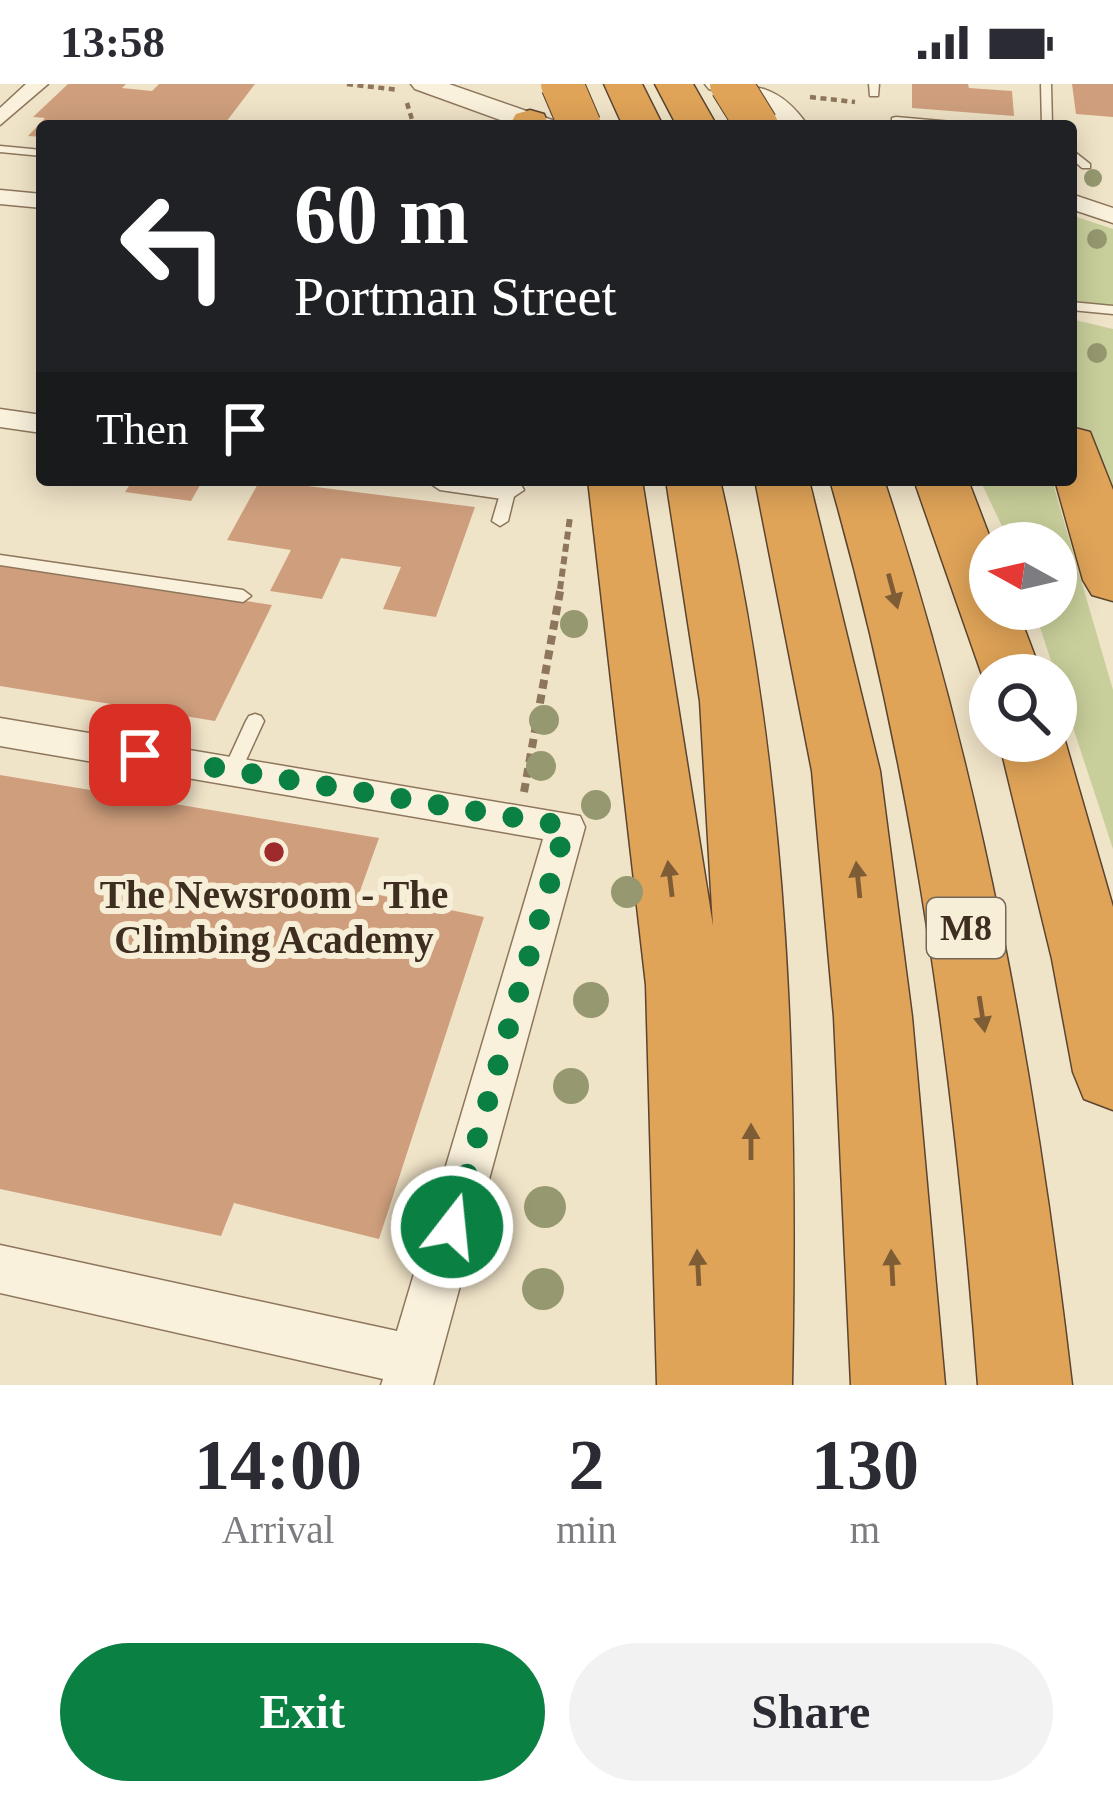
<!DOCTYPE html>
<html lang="en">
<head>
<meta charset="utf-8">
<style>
	body { margin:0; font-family:"Times New Roman",serif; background:#f2f2f3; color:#2b2b33; height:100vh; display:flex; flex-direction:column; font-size:45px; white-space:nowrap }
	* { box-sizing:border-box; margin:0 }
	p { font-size:39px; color:#7c7c81 }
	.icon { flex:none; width:66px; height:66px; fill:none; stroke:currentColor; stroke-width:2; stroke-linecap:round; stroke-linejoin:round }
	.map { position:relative; height:1301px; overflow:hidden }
	.sheet { display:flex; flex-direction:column; background:#fff; flex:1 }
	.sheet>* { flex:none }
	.banner { position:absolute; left:36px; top:36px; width:1041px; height:366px; border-radius:12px; box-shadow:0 6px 30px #0003; background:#202124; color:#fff; overflow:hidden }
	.needle { width:78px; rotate:278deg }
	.fabs { position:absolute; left:969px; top:438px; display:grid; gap:24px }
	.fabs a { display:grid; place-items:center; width:108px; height:108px; border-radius:50%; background:#fff; box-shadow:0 6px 30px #0003; font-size:60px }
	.pin { position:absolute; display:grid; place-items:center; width:102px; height:102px; color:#fff; margin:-51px; border-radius:24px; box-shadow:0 6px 18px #0006 }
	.me { position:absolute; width:132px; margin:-66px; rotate:16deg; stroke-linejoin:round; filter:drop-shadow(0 0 9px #0008) }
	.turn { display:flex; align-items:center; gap:42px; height:252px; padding:0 60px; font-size:54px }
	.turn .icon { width:156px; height:156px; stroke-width:2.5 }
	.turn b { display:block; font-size:84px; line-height:102px }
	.then { display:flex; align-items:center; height:114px; padding:0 60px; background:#0003; gap:24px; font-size:45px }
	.eta { display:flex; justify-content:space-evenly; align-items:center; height:204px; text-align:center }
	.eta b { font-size:72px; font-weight:600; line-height:84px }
	.button { display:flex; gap:24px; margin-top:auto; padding:24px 60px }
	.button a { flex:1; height:138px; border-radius:72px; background:#0b8043; color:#fff; font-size:48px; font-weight:600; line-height:138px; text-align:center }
	.button a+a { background:#f2f2f3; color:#2b2b33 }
	.status { display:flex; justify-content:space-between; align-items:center; height:84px; padding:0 60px; background:#fff; direction:ltr }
	.status svg { height:33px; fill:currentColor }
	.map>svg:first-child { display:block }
	.green { fill:#c9cf9b }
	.building { fill:#cf9f7d }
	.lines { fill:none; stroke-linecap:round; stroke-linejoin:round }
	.service-casing { stroke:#8d765c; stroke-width:3 }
	.minor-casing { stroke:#8d765c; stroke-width:3 }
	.tertiary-casing { stroke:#8d765c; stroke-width:3 }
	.motorway-casing { stroke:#5b4430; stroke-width:3 }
	.path-far2 { stroke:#8d765c; stroke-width:4.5; stroke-dasharray:6 4.5; stroke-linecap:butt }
	.path-far1 { stroke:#8d765c; stroke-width:6; stroke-dasharray:8 4.5; stroke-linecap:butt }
	.path { stroke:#8d765c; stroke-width:8; stroke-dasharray:9 6; stroke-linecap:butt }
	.service { fill:#faf1dc; fill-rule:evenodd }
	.minor { fill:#faf1dc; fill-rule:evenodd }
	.tertiary { fill:#faf1dc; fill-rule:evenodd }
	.motorway { fill:#e0a458; fill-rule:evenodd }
	.motorway-bridge-casing { stroke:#5b4430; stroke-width:44; stroke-linecap:butt }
	.motorway-bridge { stroke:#e0a458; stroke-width:42 }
	.tree { fill:#96986f }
	.oneway { fill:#7e5d36 }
	.route { stroke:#0b8043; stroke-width:21; stroke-dasharray:0 37.8 }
	.poi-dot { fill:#9e2a2b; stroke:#f7eed8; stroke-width:4.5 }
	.labels { text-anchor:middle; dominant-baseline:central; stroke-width:12; stroke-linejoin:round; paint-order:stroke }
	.shield { fill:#f7eed8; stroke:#756857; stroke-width:3 }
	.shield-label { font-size:36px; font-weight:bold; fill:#3d2e20 }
	.poi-label { font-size:39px; font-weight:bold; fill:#3d2e20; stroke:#f7eed8 }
</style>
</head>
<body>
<div class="status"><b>13:58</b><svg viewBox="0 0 49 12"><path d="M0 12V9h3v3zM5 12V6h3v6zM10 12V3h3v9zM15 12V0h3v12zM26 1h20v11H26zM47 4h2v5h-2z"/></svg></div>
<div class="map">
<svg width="1113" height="1301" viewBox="0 0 1113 1301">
	<rect width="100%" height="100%" fill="#f0e4c8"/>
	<g class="green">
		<polygon points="1071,131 1113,145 1113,223 1071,217"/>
		<polygon points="1071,235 1113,245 1113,437 1071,326"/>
		<polygon points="980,396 1052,396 1113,606 1113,765 1034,525 1056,525 1056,459 1010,459"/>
	</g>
	<g class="building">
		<polygon points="68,0 126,0 122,4 152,7 159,0 255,0 223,42 94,38 42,42 42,53 28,52 45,34 33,33"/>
		<polygon points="912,0 968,0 969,4 1012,7 1014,32 912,24"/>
		<polygon points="1072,0 1113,0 1113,33 1076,30"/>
		<polygon points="133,396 203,396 191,417 125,408"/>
		<polygon points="260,396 475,423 436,533 383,525 401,483 341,474 322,515 270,507 291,466 227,456"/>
		<polygon points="0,480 272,521 215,637 0,602"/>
		<polygon points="0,691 379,754 360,807 484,833 379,1155 234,1119 221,1152 0,1105"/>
	</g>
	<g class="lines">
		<defs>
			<g id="service">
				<polygon points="869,0 879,0 878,12 870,12"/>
				<polygon points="1041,0 1051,0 1052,42 1042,42"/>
				<polygon points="896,33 964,39 969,42 892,38 892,34"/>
				<polygon points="0,62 42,66 42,72 0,68"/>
				<polygon points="1071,65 1090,80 1090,84 1082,84 1071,74"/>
				<polygon points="1071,218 1113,222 1113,230 1071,226"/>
				<polygon points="504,396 518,396 508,437 500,442 492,437"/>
				<polygon points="0,471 243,506 251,512 243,518 0,481"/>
				<polygon points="255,630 261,632 264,637 241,687 239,692 225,692 223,687 246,637 249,632"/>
			</g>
			<g id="minor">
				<polygon points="26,0 48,0 0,41 0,24"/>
				<polygon points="0,106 42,110 42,124 0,120"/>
				<polygon points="1071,110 1113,124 1113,139 1071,125"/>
				<polygon points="0,325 42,331 42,349 0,343"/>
				<polygon points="425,396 508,396 520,399 524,406 509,416 440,406"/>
				<polygon points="0,634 580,732 585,743 433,1301 381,1301 383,1295 0,1209 0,1161 397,1247 543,755 0,662"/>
			</g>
			<g id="tertiary">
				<polygon points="411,0 449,0 552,36 555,42 517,42 415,5"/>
				<path d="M 705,0 C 754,0 779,0 808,42 L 781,42 L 768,24 L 709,5 Z"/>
			</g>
			<g id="motorway">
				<polygon points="604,0 642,0 663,42 623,42"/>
				<polygon points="655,0 693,0 717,42 677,42"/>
				<polygon points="530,26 544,30 549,42 509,42 516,30"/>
				<polygon points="1071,343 1090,348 1113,406 1113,517 1092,511 1083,496 1055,396 1071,396"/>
				<path d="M 588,396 L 642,396 L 713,842 L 700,617 L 666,396 L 720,396 C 790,698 798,992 792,1301 L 657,1301 L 646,901 Z"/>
				<polygon points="755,396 809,396 880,687 912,933 945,1301 851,1301 834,933 812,687"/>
				<path d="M 830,396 L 884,396 C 982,692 1036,992 1072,1301 L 978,1301 C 955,993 915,693 830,396 Z"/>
				<polygon points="914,396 968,396 992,459 990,525 1017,525 1042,591 990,591 988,608"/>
				<polygon points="1056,640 1065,657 1113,823 1113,1026 1084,1015 1073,988 1052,875 999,657 1056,657"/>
			</g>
		</defs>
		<use href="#service" class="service-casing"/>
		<use href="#minor" class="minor-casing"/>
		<use href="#tertiary" class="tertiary-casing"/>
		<use href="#motorway" class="motorway-casing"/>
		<g class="path-far2">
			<polyline points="347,0 399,6"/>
			<polyline points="810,13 855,18"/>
			<polyline points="407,19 414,42"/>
		</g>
		<polyline class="path-far1" points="560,505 570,433"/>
		<polyline class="path" points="524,708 561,502"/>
		<use href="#service" class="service"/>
		<use href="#minor" class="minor"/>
		<use href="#tertiary" class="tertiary"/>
		<use href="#motorway" class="motorway"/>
		<defs>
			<g id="motorway-bridge">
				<polyline points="562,0 580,42"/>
				<polyline points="731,0 757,42"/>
			</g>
		</defs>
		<use href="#motorway-bridge" class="motorway-bridge-casing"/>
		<use href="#motorway-bridge" class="motorway-bridge"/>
	</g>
	<g class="tree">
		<circle cx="1093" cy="94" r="9"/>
		<circle cx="1097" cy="155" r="10"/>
		<circle cx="1097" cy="269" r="10"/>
		<circle cx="574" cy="540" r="14"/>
		<circle cx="544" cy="636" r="15"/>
		<circle cx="541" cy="682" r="15"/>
		<circle cx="596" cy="721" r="15"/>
		<circle cx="627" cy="808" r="16"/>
		<circle cx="591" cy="916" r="18"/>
		<circle cx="571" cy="1002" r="18"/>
		<circle cx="545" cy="1123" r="21"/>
		<circle cx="543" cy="1205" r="21"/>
	</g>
	<defs><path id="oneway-solid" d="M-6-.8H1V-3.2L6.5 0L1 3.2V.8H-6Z" transform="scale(3)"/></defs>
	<g class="oneway">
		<use href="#oneway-solid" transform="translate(893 507) rotate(75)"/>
		<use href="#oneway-solid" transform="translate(670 795) rotate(-97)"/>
		<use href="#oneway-solid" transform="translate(858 796) rotate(-96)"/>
		<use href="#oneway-solid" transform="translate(982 930) rotate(81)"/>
		<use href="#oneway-solid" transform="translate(751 1058) rotate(-90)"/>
		<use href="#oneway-solid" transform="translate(698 1184) rotate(-93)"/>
		<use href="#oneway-solid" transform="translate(892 1184) rotate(-93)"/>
	</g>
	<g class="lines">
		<polyline class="route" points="140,671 566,742 452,1143"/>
	</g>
	<circle class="poi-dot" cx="274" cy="768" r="12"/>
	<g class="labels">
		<rect class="shield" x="927" y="814" width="78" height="60" rx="9"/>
		<g class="shield-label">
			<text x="966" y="844">M8</text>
		</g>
		<g class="poi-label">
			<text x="274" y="810">The Newsroom - The<tspan x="274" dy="45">Climbing Academy</tspan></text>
		</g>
	</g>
</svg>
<div class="fabs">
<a><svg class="needle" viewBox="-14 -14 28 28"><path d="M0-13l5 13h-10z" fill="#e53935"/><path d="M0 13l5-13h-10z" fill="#7c7c81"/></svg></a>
<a><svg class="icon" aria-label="search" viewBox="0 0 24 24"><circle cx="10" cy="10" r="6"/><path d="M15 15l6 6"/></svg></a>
</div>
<div class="pin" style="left:140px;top:671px;background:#d93025"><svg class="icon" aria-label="arrive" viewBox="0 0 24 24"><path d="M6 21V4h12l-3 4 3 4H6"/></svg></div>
<svg class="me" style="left:452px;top:1143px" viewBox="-20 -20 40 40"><circle r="17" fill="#0b8043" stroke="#fff" stroke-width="3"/><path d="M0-11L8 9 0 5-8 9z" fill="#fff"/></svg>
<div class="banner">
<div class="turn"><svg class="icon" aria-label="left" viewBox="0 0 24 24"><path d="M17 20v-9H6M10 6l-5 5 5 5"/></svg><div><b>60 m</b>Portman Street</div></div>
<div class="then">Then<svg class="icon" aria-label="arrive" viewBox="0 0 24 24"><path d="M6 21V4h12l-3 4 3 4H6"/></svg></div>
</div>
</div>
<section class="sheet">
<div class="eta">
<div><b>14:00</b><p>Arrival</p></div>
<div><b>2</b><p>min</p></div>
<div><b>130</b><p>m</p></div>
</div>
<div class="button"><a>Exit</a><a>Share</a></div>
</section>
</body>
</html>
